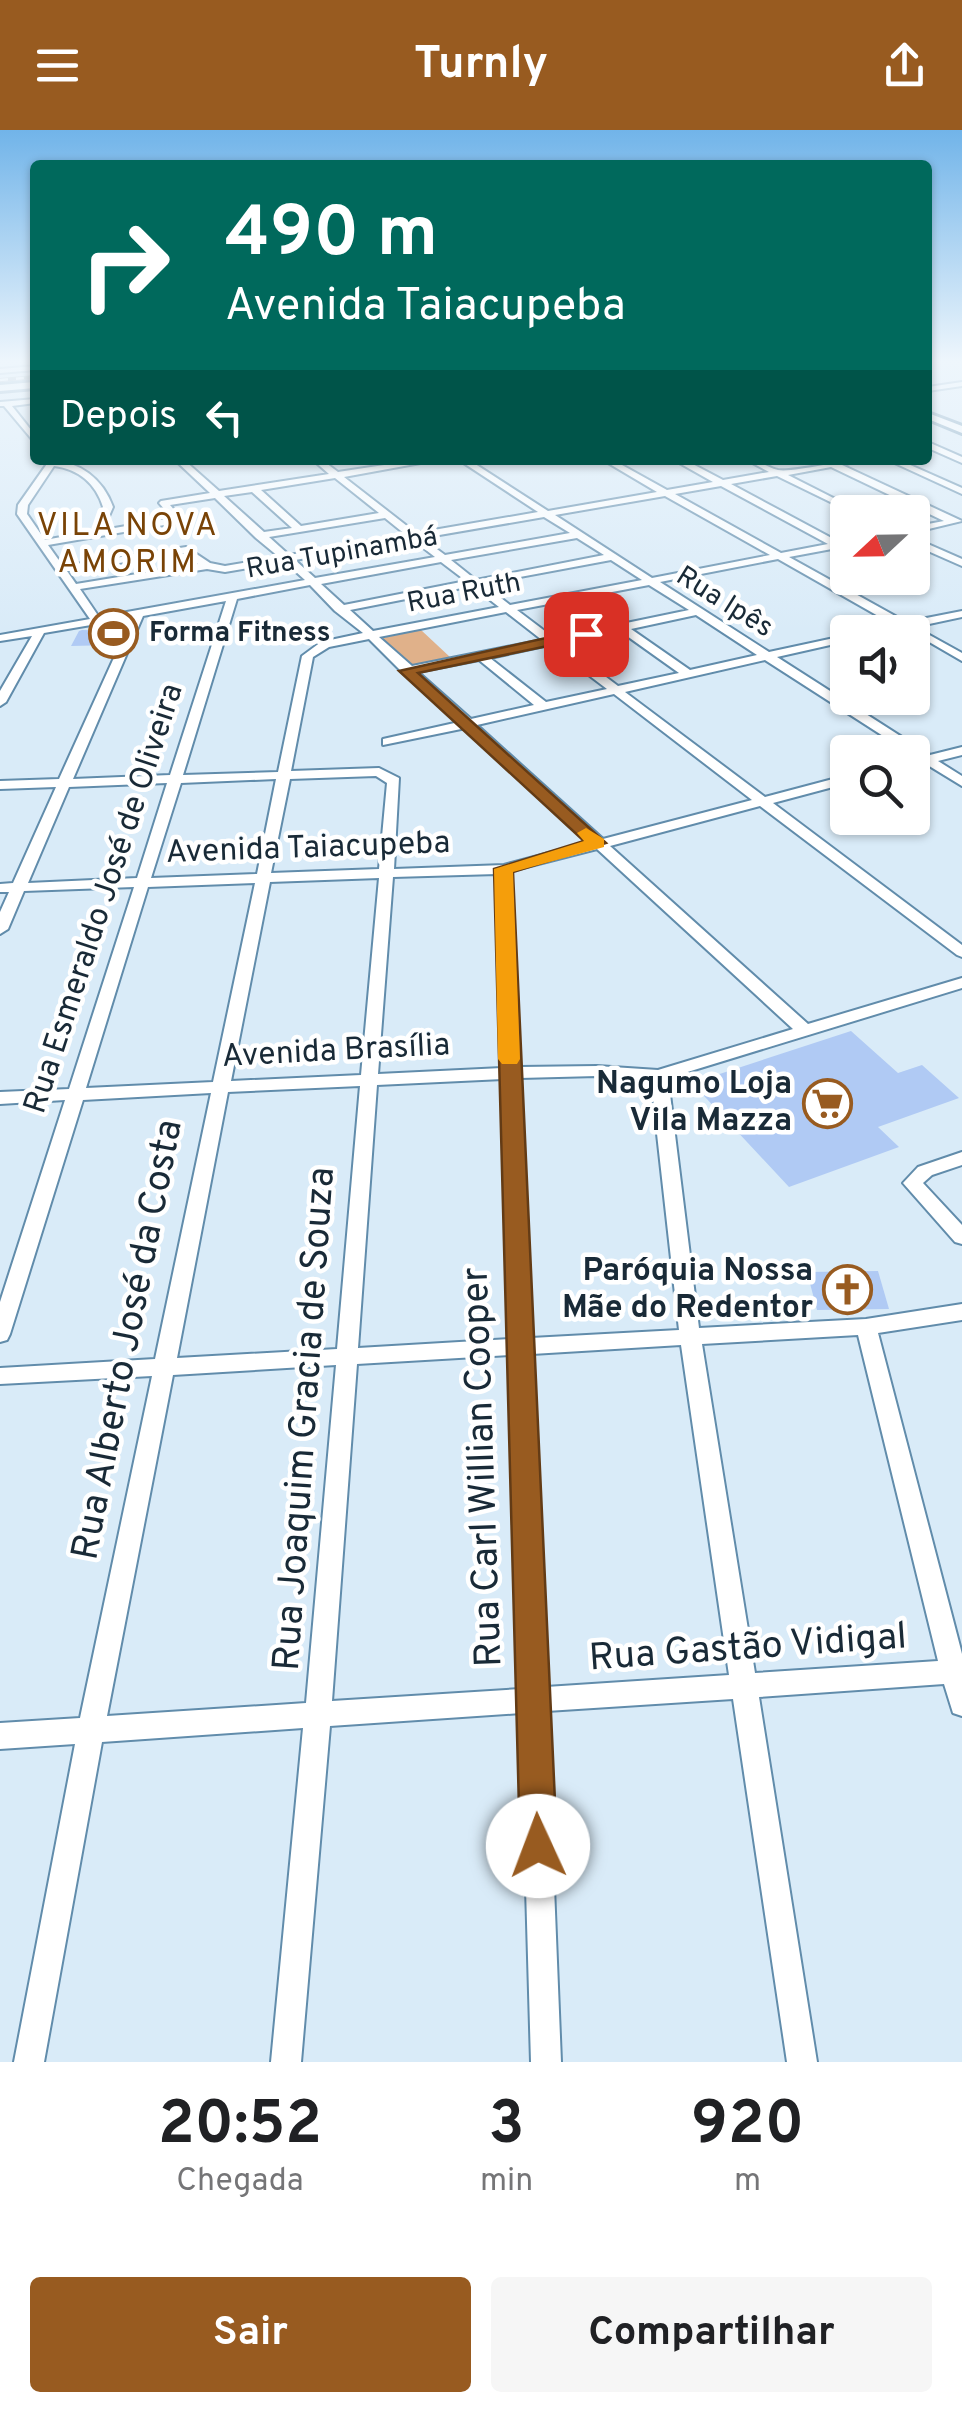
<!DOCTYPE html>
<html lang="pt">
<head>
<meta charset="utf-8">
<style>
	body { margin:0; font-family:Overpass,sans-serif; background:#f6f6f6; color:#202124; height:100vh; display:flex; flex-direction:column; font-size:38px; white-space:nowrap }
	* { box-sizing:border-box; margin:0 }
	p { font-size:32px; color:#757577 }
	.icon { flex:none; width:55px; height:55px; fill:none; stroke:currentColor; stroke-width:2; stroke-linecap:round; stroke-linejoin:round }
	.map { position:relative; height:1932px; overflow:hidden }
	.sheet { display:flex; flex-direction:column; background:#fff; flex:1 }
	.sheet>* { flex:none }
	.banner { position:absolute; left:30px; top:30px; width:902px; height:305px; border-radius:10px; box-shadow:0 2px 8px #0004; background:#00695c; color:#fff; overflow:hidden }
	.needle { width:65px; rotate:248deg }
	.buttons { position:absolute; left:830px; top:365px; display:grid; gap:20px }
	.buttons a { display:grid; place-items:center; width:100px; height:100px; border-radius:10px; background:#fff; box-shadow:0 2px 8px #0004; font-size:50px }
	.pin { position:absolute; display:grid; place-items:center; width:85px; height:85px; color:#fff; margin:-42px; border-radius:20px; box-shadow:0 5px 15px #0006 }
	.me { position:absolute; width:110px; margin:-55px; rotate:358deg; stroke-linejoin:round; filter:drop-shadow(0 0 8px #0008) }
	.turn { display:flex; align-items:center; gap:35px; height:210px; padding:0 30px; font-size:45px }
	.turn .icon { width:130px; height:130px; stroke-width:2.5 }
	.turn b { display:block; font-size:70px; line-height:85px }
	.then { display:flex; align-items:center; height:95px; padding:0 30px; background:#0003; gap:20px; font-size:38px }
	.eta { display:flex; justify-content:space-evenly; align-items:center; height:170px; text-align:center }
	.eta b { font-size:60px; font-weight:700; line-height:70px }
	.cta { display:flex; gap:20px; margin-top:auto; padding:20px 30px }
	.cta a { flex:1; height:115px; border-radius:10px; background:#985b20; color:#fff; font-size:40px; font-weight:700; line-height:115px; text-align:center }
	.cta a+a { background:#f6f6f6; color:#202124 }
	header { display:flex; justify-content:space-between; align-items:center; height:130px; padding:0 30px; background:#985b20; color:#fff; font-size:45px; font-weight:700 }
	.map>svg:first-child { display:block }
	.green { fill:#e0b18a }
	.building { fill:#b0caf4 }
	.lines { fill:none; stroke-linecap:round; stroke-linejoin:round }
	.minor-casing { stroke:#618cab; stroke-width:4 }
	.tertiary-casing { stroke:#618cab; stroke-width:6 }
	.minor { fill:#fff; fill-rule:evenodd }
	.tertiary { fill:#fff; fill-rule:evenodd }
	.rail-casing { stroke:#80919e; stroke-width:4 }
	.rail { stroke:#fff; stroke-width:2.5; stroke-dasharray:8; stroke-linecap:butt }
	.route { fill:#985b20; stroke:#633b15; stroke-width:2.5 }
	.slow { fill:#f59e0b }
	.labels { text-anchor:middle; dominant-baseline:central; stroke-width:9; stroke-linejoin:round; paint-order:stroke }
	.far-street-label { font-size:28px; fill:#192a37; stroke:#fff }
	.far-poi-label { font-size:28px; font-weight:bold; fill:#192a37; stroke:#fff; text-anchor:start }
	.far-quarter-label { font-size:32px; letter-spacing:2.5px; fill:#794306; stroke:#fff }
	.street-label { font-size:32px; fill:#192a37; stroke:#fff }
	.poi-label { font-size:32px; font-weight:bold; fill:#192a37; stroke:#fff; text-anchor:end }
	.near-street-label { font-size:38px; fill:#192a37; stroke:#fff }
</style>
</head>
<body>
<header><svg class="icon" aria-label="menu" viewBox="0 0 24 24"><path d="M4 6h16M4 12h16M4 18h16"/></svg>Turnly<svg class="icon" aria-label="share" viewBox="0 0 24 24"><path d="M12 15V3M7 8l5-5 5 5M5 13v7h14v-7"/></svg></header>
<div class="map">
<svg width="962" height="1932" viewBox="0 0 962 1932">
	<rect width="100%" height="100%" fill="#d9ebf8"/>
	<polygon class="green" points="421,500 451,528 411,535 382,508"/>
	<g class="building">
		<polygon points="79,501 82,500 121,501 114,515 71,516"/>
		<polygon points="851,901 898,943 922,935 959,968 878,997 899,1017 789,1057 692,953"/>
		<polygon points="878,1141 889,1179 817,1180 807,1142"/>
	</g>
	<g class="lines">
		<defs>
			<g id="minor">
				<polygon points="35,236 35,240 0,243 0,239"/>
				<polygon points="962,252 962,256 928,261 928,257"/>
				<polygon points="35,269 35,273 12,276 35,305 35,313 4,276 0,276 0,272"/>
				<polygon points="928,312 962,327 962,333 928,318"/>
				<path d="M 175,330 L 184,330 L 219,361 L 329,344 L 313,330 L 322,330 L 338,342 L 417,330 L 437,330 L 344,347 L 416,403 L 538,382 L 459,330 L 469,330 L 548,381 L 657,362 L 603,330 L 613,330 L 667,360 L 713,352 L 674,330 L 685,330 L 723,350 L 769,342 L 747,330 C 760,330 766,337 778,340 C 792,343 840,330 861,330 L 842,335 L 962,391 L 912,403 L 912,397 L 944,391 L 831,337 L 788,345 L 861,382 L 851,382 L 777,346 L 731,354 L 839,412 L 848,410 L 848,416 L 789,427 L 906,492 L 962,481 L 962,487 L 915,497 L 962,523 L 962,531 L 912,502 L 903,500 L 870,502 L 871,500 L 894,495 L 778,429 L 660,452 L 769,522 L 848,505 L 848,511 L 777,527 L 930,625 L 962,617 L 962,625 L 938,631 L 962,646 L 962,656 L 926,634 L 918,634 L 912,622 L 908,622 L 765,530 L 625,562 L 765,667 L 848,645 L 848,653 L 773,673 L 962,815 L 962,827 L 957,825 L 760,676 L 610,716 L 808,894 L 962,848 L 962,858 L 668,948 L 699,1198 L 866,1189 L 962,1174 L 962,1190 L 878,1203 L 962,1524 L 962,1586 L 953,1583 L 944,1554 L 759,1567 L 817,1932 L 787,1932 L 733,1569 L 547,1581 L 561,1932 L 531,1932 L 521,1583 L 330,1596 L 301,1932 L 271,1932 L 303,1598 L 102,1612 L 44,1932 L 14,1932 L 75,1614 L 0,1619 L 0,1593 L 80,1588 L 152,1246 L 0,1254 L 0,1238 L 155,1229 L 211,963 L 83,970 L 10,1204 L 7,1210 L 0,1212 L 0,1172 L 65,970 L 0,974 L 0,962 L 69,959 L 134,757 L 24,761 L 8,799 L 0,804 L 0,782 L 9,762 L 0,762 L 0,754 L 13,753 L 56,657 L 0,659 L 0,651 L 59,649 L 132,488 L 44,503 L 6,572 L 0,576 L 0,561 L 32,506 L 0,511 L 0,505 L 90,489 L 17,384 L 18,375 L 49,331 C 79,330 103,349 113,377 L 103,400 L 172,388 L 159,373 L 161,371 L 210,363 ZM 54,336 C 79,339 96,354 103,377 L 93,401 L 45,410 L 27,384 L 28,375 ZM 335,348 L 379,383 L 301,396 L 261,360 ZM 721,356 L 828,414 L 781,423 L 675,364 ZM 252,362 L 292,398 L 264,402 L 224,366 ZM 665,366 L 770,425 L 652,448 L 555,385 ZM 215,368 L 256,408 L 279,427 L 225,436 L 210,433 L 186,417 L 63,436 L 48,415 L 176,393 L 183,401 L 189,401 L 189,397 L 170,375 ZM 544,387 L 570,403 L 445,425 L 422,408 ZM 385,388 L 406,405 L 289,425 L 269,407 ZM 577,408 L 604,425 L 476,450 L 451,430 ZM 413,410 L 435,427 L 315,448 L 295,430 ZM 184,423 L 198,434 L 76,454 L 67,441 ZM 611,430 L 642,450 L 510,475 L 483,454 ZM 285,432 L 305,450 L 99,487 L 80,459 L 207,439 L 225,442 ZM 441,432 L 466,451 L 344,475 L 321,454 ZM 310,455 L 335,481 L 363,503 L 321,512 L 302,526 L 278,642 L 183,645 L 237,469 ZM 649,455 L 689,480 L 554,508 L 517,480 ZM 472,456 L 499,477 L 373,501 L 350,480 ZM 226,471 L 170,645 L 73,649 L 143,486 ZM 506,482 L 542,510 L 412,536 L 379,507 ZM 696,485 L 757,525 L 690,540 L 631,499 ZM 620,501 L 679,543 L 618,556 L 561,513 ZM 369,509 L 403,543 L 459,592 L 383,609 L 383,615 L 466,598 L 590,712 L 504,735 L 394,739 L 399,648 L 379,638 L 291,641 L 313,527 L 329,517 ZM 549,515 L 607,559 L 546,572 L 490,528 ZM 479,530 L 534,575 L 471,589 L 418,542 ZM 614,564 L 752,670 L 603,709 L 477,595 ZM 376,646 L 387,653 L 379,739 L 271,743 L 290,649 ZM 276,649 L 257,744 L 151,748 L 181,653 ZM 167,653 L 137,748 L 28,753 L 69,657 ZM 597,719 L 793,899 L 658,940 L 597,936 L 520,937 L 511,741 ZM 497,744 L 502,938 L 378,944 L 393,747 ZM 379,748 L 361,945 L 231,951 L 270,752 ZM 255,753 L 213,952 L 86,958 L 148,757 ZM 597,946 L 651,950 L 679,1200 L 531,1208 L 520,948 ZM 503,949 L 510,1209 L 358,1218 L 377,955 ZM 360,956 L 337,1219 L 177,1228 L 228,962 ZM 858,1205 L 938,1531 L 755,1543 L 702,1214 ZM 681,1215 L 729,1545 L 546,1557 L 532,1224 ZM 511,1225 L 520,1559 L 332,1571 L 357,1234 ZM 336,1235 L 306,1573 L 107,1586 L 173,1245 Z"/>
				<polygon points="888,330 899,330 962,358 962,364"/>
				<polygon points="912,407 962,429 962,436 912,414"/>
				<polygon points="962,1022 962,1035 932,1045 923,1053 962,1095 962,1114 955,1112 903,1053 918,1037"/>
			</g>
			<g id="tertiary">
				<polygon points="35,252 35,258 0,261 0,255"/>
				<polygon points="928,283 962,296 962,303 928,289"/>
			</g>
		</defs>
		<use href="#minor" class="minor-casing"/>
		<use href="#tertiary" class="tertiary-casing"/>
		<use href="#minor" class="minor"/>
		<use href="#tertiary" class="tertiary"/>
		<defs>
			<polyline id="rail" points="0,250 35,247"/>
		</defs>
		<use href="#rail" class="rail-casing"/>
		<use href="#rail" class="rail"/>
	</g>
	<linearGradient id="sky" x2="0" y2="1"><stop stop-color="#71b4e9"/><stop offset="0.46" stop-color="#eef6fc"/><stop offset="1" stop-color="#eef6fc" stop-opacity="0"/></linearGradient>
	<rect width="962" height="502" fill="url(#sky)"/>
	<polygon class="route" points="586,499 591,501 591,507 418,543 606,713 513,742 557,1716 551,1729 538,1734 526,1729 520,1716 494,739 584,711 399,541"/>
	<polygon class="slow" points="586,698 604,709 604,717 513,742 520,929 517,934 502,934 498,929 494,739 584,711 577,703"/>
	<defs>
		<symbol id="stadium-ring" viewBox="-11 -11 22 22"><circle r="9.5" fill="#fff" stroke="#985b20" stroke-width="1.5"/><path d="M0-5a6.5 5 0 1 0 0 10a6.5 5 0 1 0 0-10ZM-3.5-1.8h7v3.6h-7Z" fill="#985b20"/></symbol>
		<symbol id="supermarket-ring" viewBox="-11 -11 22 22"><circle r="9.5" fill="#fff" stroke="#985b20" stroke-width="1.5"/><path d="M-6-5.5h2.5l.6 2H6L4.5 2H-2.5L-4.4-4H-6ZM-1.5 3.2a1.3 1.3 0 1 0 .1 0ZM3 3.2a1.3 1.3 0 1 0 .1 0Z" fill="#985b20"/></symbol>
		<symbol id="church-ring" viewBox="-11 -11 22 22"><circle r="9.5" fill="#fff" stroke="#985b20" stroke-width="1.5"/><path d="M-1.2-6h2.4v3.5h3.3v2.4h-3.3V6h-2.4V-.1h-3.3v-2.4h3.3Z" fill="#985b20"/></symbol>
	</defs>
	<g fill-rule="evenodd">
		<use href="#stadium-ring" x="86" y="476" width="55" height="55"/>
		<use href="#supermarket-ring" x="800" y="946" width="55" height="55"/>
		<use href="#church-ring" x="820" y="1132" width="55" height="55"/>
	</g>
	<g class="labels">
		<g class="far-street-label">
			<text transform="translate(342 424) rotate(-10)">Rua Tupinambá</text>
			<text transform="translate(464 464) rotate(-11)">Rua Ruth</text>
			<text transform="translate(724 473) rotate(32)">Rua Ipês</text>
		</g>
		<g class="far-poi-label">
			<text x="149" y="504">Forma Fitness</text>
		</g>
		<g class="far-quarter-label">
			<text x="128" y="397">VILA NOVA<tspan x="128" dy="37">AMORIM</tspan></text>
		</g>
		<g class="street-label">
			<text transform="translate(308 719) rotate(-2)">Avenida Taiacupeba</text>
			<text transform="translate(105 769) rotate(-72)">Rua Esmeraldo José de Oliveira</text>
			<text transform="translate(336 922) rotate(-3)">Avenida Brasília</text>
		</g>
		<g class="poi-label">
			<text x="792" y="955">Nagumo Loja<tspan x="792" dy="37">Vila Mazza</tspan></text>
			<text x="813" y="1142">Paróquia Nossa<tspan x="813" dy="37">Mãe do Redentor</tspan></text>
		</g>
		<g class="near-street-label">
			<text transform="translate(129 1210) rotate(-79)">Rua Alberto José da Costa</text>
			<text transform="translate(306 1289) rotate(-86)">Rua Joaquim Gracia de Souza</text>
			<text transform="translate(484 1337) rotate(-92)">Rua Carl Willian Cooper</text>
			<text transform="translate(748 1519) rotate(-4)">Rua Gastão Vidigal</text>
		</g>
	</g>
</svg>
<div class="buttons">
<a><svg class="needle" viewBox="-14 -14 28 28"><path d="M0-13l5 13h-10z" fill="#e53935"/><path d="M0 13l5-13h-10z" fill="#757577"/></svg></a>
<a><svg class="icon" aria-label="sound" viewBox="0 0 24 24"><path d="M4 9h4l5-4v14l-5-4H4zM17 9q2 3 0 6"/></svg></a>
<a><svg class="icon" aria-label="search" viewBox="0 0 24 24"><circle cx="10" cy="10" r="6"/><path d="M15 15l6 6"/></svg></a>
</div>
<div class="pin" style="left:586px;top:504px;background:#d93025"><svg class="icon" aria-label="arrive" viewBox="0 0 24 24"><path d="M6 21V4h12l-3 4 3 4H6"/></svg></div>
<svg class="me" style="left:538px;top:1716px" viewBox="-20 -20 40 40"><circle r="19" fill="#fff"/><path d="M0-13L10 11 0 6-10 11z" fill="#985b20"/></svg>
<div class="banner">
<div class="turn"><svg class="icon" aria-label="right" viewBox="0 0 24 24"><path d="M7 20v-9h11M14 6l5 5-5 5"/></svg><div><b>490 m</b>Avenida Taiacupeba</div></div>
<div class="then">Depois<svg class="icon" aria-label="left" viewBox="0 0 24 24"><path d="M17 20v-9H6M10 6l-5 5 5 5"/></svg></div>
</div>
</div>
<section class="sheet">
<div class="eta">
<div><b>20:52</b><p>Chegada</p></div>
<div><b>3</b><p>min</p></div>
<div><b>920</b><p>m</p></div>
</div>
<div class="cta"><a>Sair</a><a>Compartilhar</a></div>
</section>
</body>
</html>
